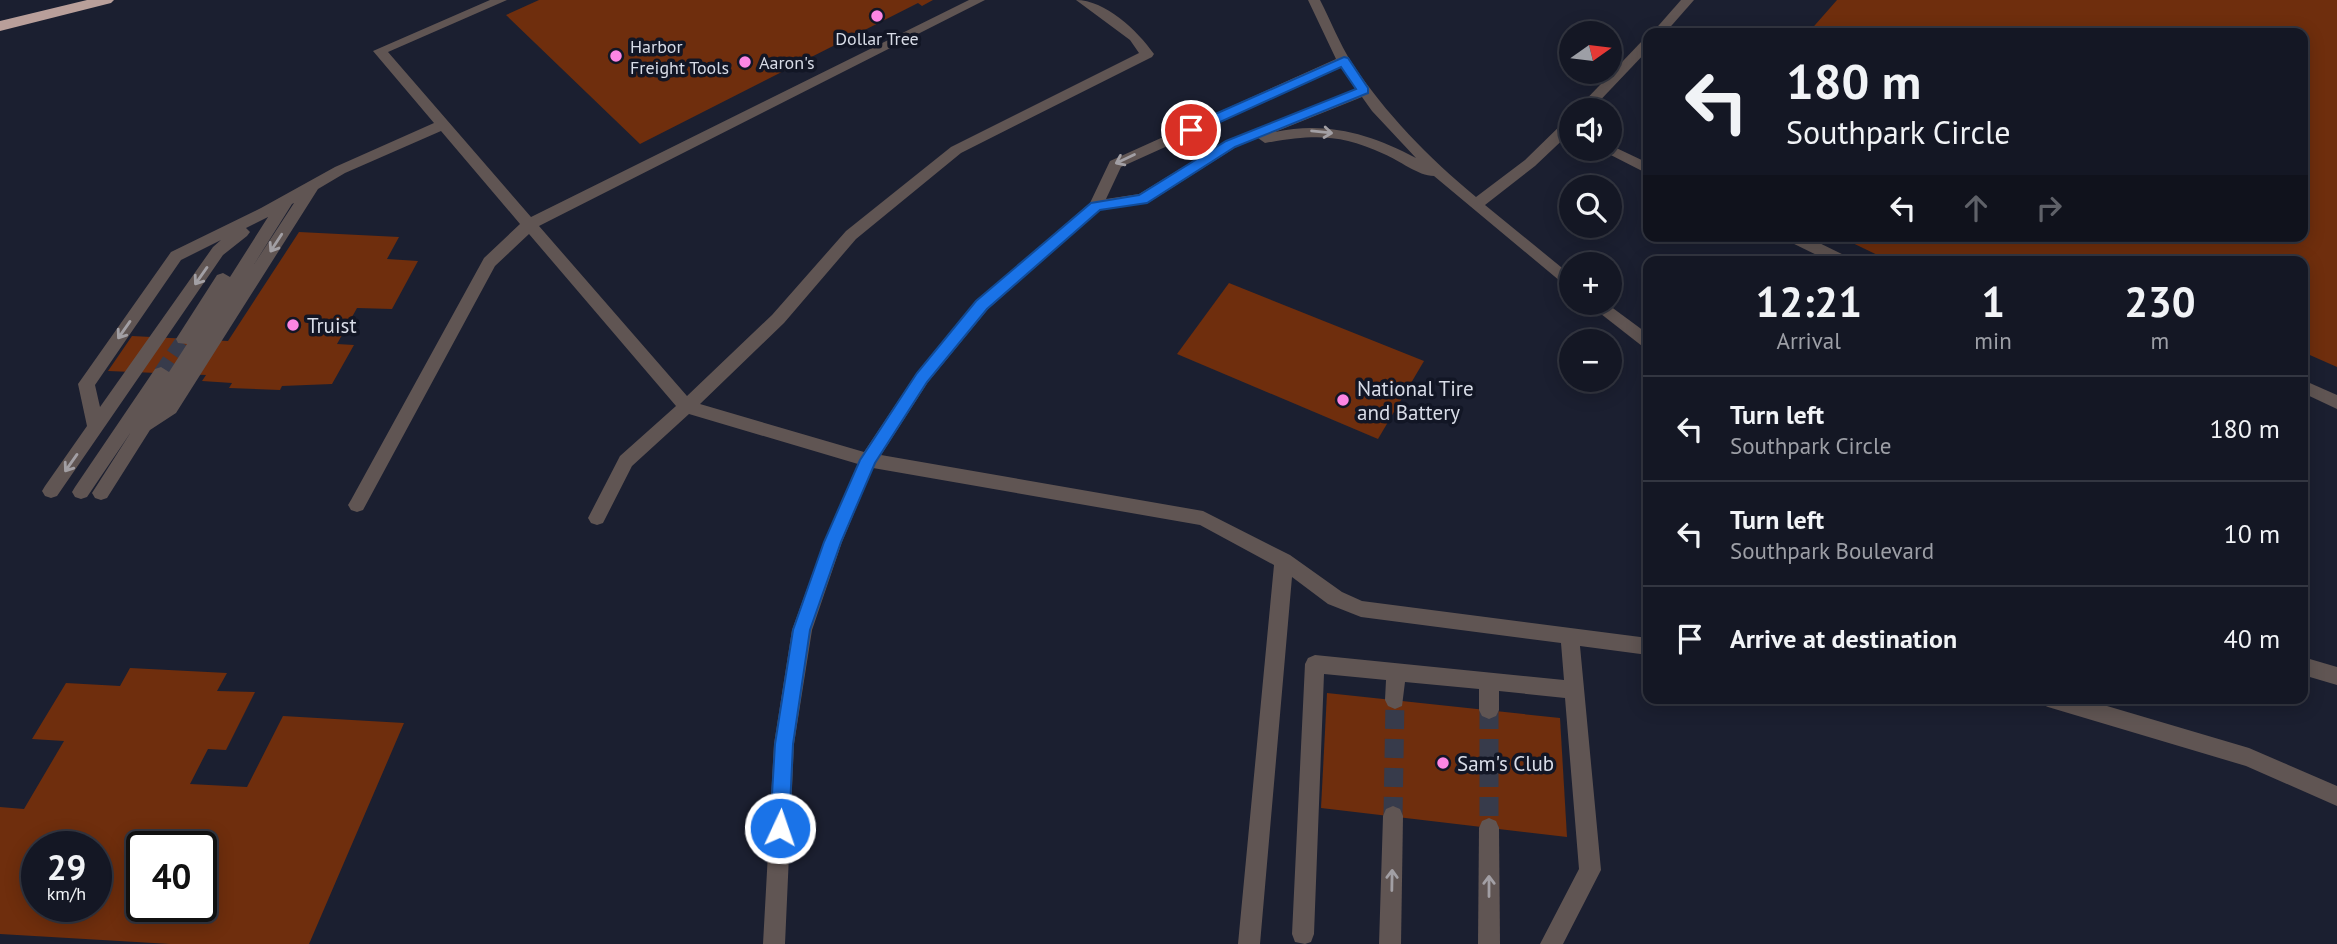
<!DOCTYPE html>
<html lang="en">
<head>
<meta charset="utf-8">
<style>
	body { margin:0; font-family:"PT Sans",sans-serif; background:#212431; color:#f1f3f6; height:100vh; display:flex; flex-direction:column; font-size:26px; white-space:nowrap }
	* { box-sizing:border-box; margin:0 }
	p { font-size:23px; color:#9d9fa6 }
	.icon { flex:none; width:38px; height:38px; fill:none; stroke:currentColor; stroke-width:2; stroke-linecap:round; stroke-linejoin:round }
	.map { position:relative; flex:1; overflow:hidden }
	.panel { position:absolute; left:1643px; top:256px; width:665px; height:448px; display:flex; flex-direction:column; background:#141724; border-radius:14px; box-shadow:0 4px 18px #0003,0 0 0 2px #333641 }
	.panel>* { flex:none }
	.hud { position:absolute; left:1643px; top:28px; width:665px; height:214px; border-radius:14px; box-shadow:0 4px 18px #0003,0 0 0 2px #333641; background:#141724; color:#f1f3f6; overflow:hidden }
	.needle { width:46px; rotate:76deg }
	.controls { position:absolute; left:1559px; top:21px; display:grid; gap:14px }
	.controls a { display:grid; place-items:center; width:63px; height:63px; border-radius:50%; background:#141724; box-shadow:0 4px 18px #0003,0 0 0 2px #333641; font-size:35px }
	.speed { position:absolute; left:21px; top:831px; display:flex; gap:14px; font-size:35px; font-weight:700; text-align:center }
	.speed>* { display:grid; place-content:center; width:91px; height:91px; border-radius:50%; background:#141724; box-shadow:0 4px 18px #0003,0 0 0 2px #333641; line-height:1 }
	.speed small { font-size:18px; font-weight:400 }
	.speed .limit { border:4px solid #111; border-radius:10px; background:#fff; color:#111 }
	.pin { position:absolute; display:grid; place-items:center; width:60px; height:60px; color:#fff; margin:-30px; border:4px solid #fff; border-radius:50%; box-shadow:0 2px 7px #0007 }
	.me { position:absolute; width:77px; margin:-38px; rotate:3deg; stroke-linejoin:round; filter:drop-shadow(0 0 5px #0008) }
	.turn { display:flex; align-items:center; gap:24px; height:147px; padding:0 28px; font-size:32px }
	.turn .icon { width:91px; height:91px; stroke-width:2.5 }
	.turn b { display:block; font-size:49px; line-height:60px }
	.lanes { display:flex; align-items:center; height:66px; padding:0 28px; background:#0003; justify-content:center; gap:35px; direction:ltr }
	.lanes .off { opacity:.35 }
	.eta { display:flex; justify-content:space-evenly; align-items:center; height:119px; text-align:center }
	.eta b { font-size:42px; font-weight:700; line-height:49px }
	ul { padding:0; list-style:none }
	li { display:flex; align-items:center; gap:21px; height:105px; padding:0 28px; border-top:2px solid #333641 }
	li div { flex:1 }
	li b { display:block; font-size:26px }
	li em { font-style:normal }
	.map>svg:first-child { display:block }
	.building { fill:#6f2e0d; fill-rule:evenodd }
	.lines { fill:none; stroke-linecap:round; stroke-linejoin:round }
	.minor-tunnel-far1 { stroke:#373b4b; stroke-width:15; stroke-dasharray:15 7; stroke-linecap:butt }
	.minor-tunnel { stroke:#373b4b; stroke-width:19; stroke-dasharray:19 10; stroke-linecap:butt }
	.minor { fill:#605553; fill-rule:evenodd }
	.highway { fill:#b99f9a; fill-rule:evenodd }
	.oneway { stroke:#a29fa4 }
	.route { fill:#1a73e8; stroke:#114b97; stroke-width:2 }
	.poi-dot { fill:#fc86e4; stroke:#121625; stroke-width:2.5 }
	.labels { text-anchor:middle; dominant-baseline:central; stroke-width:7; stroke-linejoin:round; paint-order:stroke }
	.far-poi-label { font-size:18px; fill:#d8dce7; stroke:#121625; text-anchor:start }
	.poi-label { font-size:21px; fill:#d8dce7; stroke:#121625; text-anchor:start }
</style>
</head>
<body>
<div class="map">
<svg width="2337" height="944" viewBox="0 0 2337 944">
	<rect width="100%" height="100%" fill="#1b1f30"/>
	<g class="building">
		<polygon points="539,0 933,0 922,6 918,3 640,144 506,15"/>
		<polygon points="1837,0 2337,0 2337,367 2303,352 2303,261 2100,261 2084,254 2081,261 1890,261 1838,236 2303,236 2303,33 1808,33"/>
		<polygon points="299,232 399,237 387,259 418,261 392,309 357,308 337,344 354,345 332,384 282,386 280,390 229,388 232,383 202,381 206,375 108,371 132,336 228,341"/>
		<polygon points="1229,283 1424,361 1378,439 1177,354"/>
		<path d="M 130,668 L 227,673 L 217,691 L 255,692 L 226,750 L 208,749 L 190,784 L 247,787 L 283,716 L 404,723 L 309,944 L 170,944 L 0,934 L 0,807 L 24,809 L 64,741 L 32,739 L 66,683 L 120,686 ZM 37,847 L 96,847 L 96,906 L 37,906 ZM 142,847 L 201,847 L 201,906 L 142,906 Z"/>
		<polygon points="1327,693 1560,718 1567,837 1321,808"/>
	</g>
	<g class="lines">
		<polyline class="minor-tunnel-far1" points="161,373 184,339"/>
		<g class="minor-tunnel">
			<polyline points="1489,710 1489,828"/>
			<polyline points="1393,816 1395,700"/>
		</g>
		<g class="minor">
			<path d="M 490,0 L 507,0 L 388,52 L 531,217 L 969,0 L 985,0 L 539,226 L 687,396 L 772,315 L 846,231 L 951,147 L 1139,53 L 1130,40 L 1076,0 C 1105,0 1137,30 1154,54 L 1152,57 L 961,153 L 856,239 L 784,323 L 700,404 L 864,452 L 916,374 L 976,301 L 1090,203 L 1110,161 L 1336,59 L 1308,0 L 1320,0 C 1331,21 1339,43 1352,63 C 1385,113 1429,158 1476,197 L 1525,160 L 1567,119 L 1572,118 L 1572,131 L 1535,166 L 1485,205 L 1572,276 L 1572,291 L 1434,176 C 1418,176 1399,160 1384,154 C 1338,133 1313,135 1265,143 L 1258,138 L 1236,147 L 1148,203 L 1100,210 L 988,309 L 928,382 L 881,455 L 1203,511 L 1290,555 L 1342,592 L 1362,601 L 1648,638 L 1648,655 L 1580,646 L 1601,870 L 1563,944 L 1540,944 L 1579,869 L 1565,698 L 1499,691 L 1499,710 L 1496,716 L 1489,719 L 1482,716 L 1479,710 L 1479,689 L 1405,682 L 1402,706 L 1395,709 L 1388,706 L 1385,700 L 1386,680 L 1324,674 L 1314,934 L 1311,942 L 1305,944 L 1295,942 L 1292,934 L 1305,664 L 1308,658 L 1315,655 L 1564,680 L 1561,643 L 1361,617 L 1328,604 L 1292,577 L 1260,944 L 1238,944 L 1274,565 L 1200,525 L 873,468 L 842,542 L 812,630 L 794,744 L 785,944 L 763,944 L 774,744 L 792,630 L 824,542 L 858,464 L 689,414 L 632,466 L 603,523 L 597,525 L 591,523 L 588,518 L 620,456 L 676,406 L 529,234 L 495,266 L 363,510 L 357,512 L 351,510 L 348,505 L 351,500 L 484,258 L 520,224 L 441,131 L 345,173 L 318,189 L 176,413 L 150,430 L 107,498 L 101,500 L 95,498 L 92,493 L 131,432 L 87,497 L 81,499 L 75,497 L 72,492 L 75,487 L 155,369 L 161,367 L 169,372 L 187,344 L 178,343 L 176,339 L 217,275 L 223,273 L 230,277 L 268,217 L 246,228 L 250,232 L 247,236 L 223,255 L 57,496 L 51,498 L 45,496 L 42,491 L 45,486 L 87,426 L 78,384 L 171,252 L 261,208 L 335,167 L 434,123 L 373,51 ZM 1342,67 L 1356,89 L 1226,141 L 1139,194 L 1106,199 L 1121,167 ZM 1362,97 L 1372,111 L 1416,158 C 1371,134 1326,121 1275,132 ZM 294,203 L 253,266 L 292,204 ZM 221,240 L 213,247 L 100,407 L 95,385 L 181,260 Z"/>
			<polygon points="1681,0 1694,0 1665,33 1652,33"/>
			<polygon points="1648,39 1648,50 1591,110 1576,110 1643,40"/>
			<polygon points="1610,145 1648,163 1648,174 1599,149 1610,149"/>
			<polygon points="1784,236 1805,236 1848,257 1851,261 1829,261 1786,240"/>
			<polygon points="1587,303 1606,303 1648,334 1648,348 1642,346"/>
			<polygon points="2303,380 2337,395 2337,409 2303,393"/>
			<polygon points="2303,657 2337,667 2337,685 2303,675"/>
			<polygon points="2038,698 2080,698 2249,748 2337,786 2337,806 2246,766 2048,707 2041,704"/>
			<polygon points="1393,806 1400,809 1403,816 1401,944 1379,944 1383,816 1386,809"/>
			<polygon points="1489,818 1496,821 1499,828 1500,944 1478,944 1479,828 1482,821"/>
		</g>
		<polygon class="highway" points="87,0 114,0 111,3 0,31 0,21"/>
	</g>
	<defs><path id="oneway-shaft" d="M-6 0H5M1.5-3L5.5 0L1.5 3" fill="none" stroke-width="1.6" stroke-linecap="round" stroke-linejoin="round" transform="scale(1.75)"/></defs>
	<g class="oneway">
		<use href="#oneway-shaft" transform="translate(1322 132) rotate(6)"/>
		<use href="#oneway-shaft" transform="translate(1125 159) rotate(155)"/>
		<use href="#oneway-shaft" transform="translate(276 243) rotate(123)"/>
		<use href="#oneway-shaft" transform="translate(201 276) rotate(125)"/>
		<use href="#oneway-shaft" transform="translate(124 330) rotate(125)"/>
		<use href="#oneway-shaft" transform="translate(71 463) rotate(125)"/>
		<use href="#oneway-shaft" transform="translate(1392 880) rotate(-89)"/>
		<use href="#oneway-shaft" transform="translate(1489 886) rotate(-90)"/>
	</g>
	<polygon class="route" points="1344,57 1348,58 1368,88 1368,93 1235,147 1147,203 1100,210 987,309 927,382 875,463 841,542 810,630 793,744 789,828 786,834 780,837 773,834 770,828 775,744 793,630 824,542 860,460 917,373 976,301 1091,203 1139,195 1226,141 1356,89 1341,67 1196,133 1186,133 1186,127"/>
	<g class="poi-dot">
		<circle cx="877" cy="16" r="7"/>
		<circle cx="616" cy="56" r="7"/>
		<circle cx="745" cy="62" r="7"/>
		<circle cx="293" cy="325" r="7"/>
		<circle cx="1343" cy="400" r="7"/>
		<circle cx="1443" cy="763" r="7"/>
	</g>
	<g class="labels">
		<g class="far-poi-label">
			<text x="877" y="38" text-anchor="middle">Dollar Tree</text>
			<text x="630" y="46">Harbor<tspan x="630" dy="21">Freight Tools</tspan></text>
			<text x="759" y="62">Aaron's</text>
		</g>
		<g class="poi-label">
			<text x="307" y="325">Truist</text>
			<text x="1357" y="388">National Tire<tspan x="1357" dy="24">and Battery</tspan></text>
			<text x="1457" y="763">Sam's Club</text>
		</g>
	</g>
</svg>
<div class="controls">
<a><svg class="needle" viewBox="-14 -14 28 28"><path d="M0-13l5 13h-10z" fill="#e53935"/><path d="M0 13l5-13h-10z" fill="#9d9fa6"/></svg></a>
<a><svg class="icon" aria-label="sound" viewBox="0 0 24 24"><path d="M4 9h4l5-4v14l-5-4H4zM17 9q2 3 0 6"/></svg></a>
<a><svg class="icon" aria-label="search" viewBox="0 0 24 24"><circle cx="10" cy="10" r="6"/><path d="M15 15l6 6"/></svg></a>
<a>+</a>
<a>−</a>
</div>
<div class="speed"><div>29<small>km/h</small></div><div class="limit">40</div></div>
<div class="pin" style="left:1191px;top:130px;background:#d93025"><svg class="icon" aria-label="arrive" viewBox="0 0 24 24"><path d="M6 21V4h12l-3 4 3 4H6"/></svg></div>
<svg class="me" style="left:780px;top:828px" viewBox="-20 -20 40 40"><circle r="17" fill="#1a73e8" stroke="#fff" stroke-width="3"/><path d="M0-11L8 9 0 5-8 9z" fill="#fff"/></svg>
<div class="hud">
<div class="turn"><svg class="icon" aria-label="left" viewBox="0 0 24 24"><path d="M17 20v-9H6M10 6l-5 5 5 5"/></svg><div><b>180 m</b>Southpark Circle</div></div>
<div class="lanes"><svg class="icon" aria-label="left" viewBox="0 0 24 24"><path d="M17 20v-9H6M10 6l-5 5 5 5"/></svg><svg class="icon off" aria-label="ahead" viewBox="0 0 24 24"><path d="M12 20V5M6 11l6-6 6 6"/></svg><svg class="icon off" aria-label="right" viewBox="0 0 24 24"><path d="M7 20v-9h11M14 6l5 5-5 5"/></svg></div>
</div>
<section class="panel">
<div class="eta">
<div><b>12:21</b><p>Arrival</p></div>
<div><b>1</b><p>min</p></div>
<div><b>230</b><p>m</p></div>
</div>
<ul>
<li><svg class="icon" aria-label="left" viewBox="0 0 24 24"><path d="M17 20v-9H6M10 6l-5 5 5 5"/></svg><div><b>Turn left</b><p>Southpark Circle</p></div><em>180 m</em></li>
<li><svg class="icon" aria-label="left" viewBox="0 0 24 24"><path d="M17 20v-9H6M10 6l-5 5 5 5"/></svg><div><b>Turn left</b><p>Southpark Boulevard</p></div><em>10 m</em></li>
<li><svg class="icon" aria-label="arrive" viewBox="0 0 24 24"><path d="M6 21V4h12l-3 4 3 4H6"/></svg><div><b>Arrive at destination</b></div><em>40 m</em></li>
</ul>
</section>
</div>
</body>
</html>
